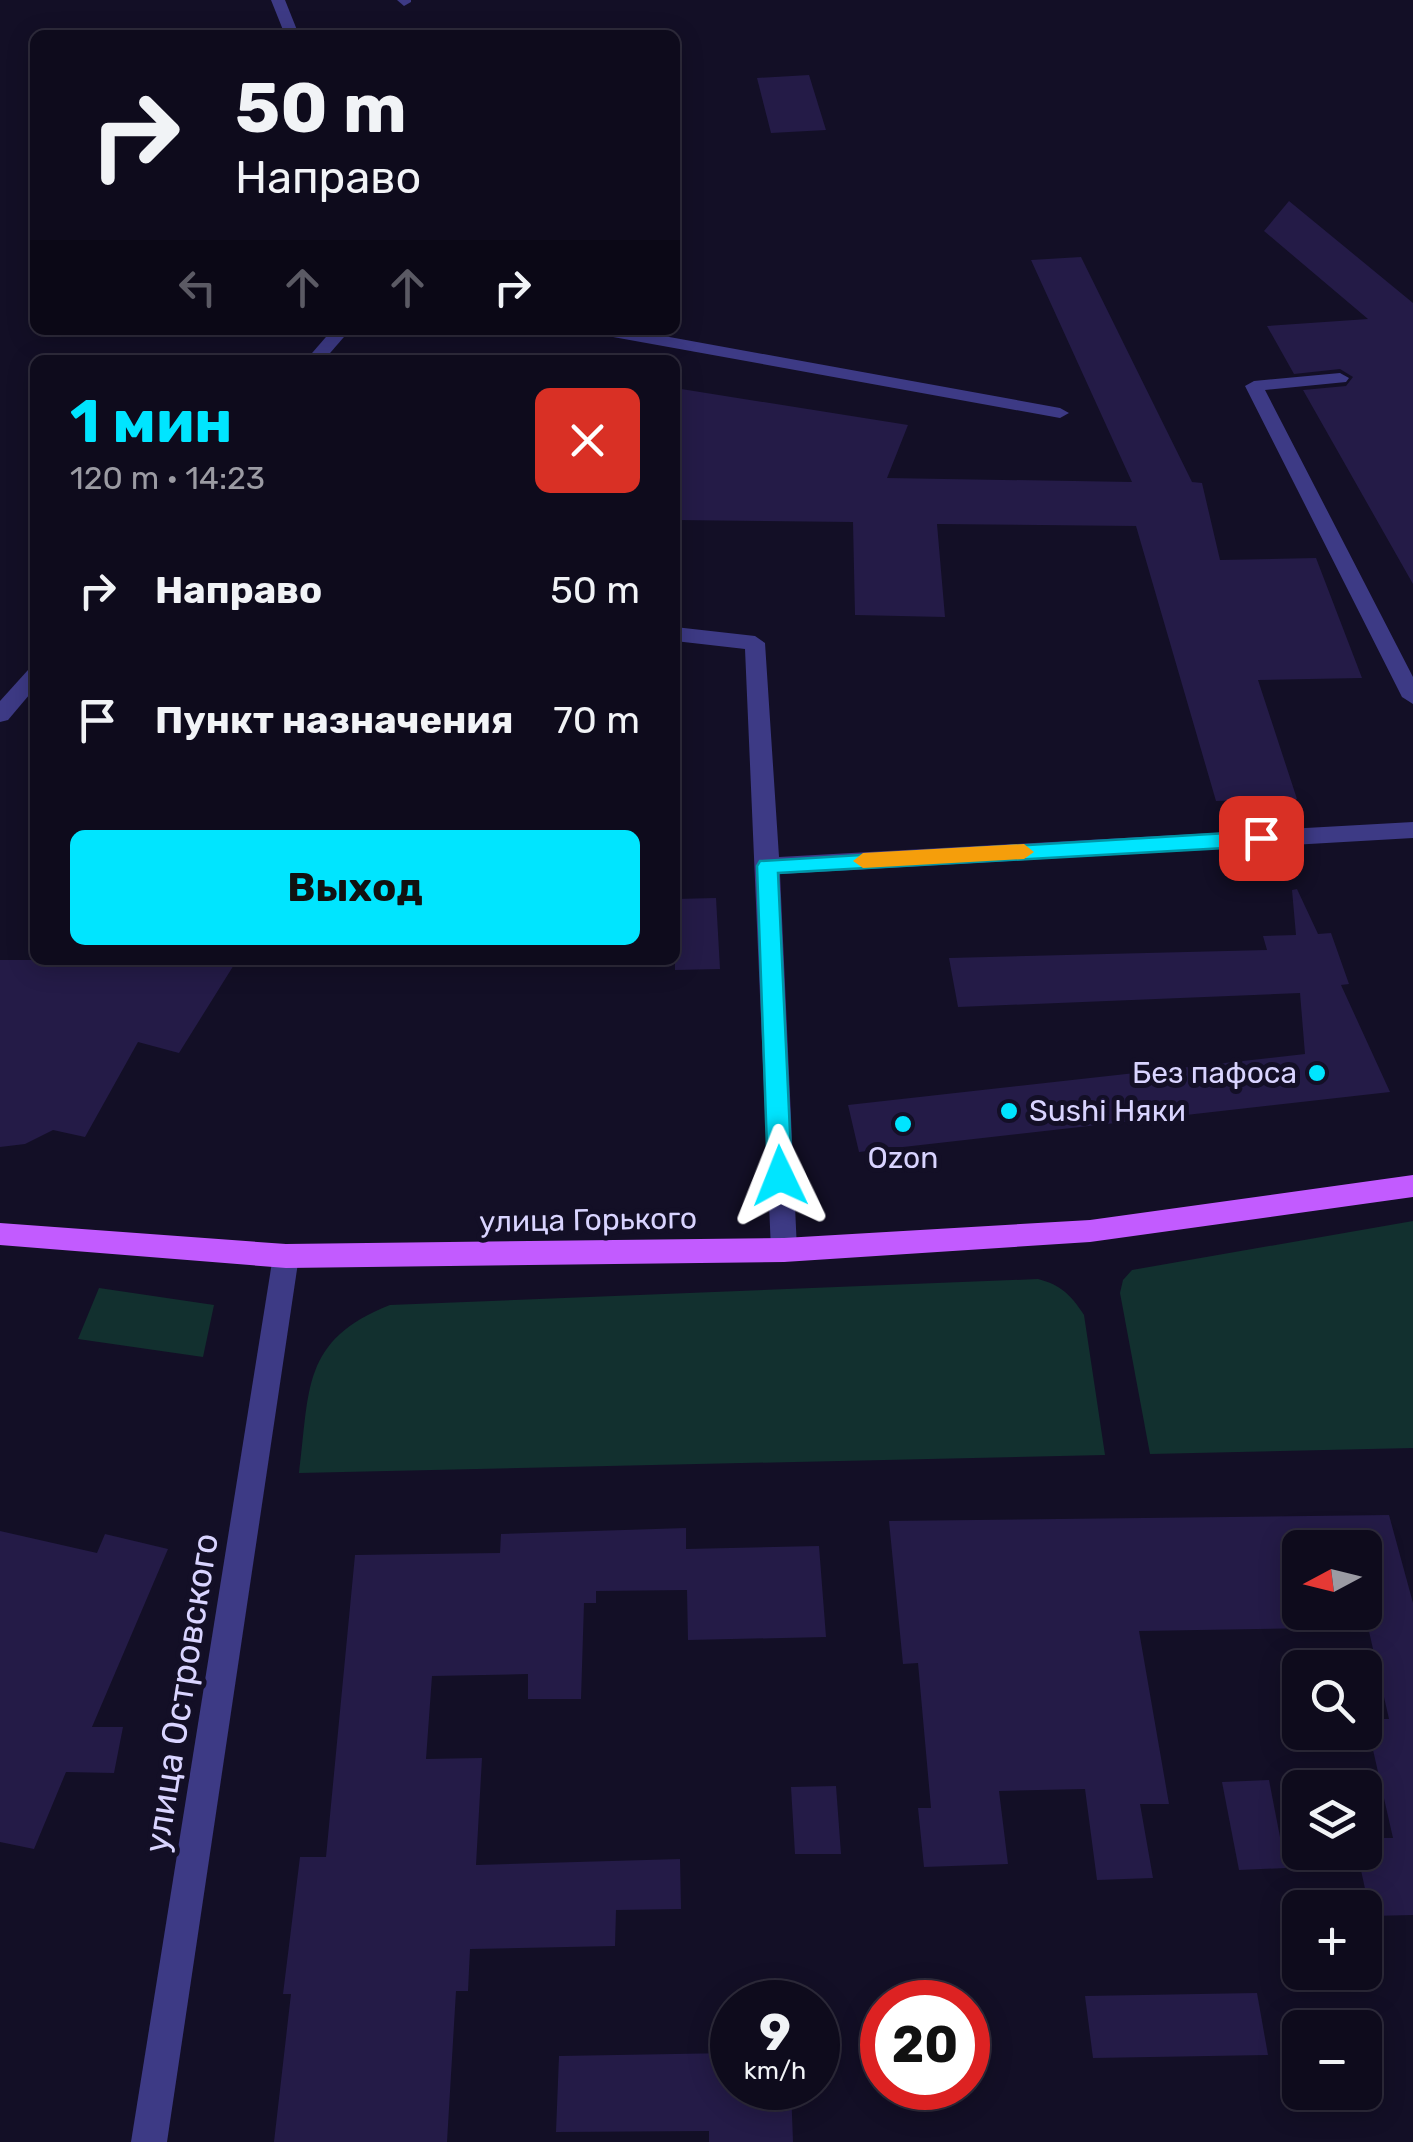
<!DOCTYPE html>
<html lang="ru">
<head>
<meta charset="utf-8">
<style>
	body { margin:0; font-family:Rubik,sans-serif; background:#1c1929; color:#f1f3f6; height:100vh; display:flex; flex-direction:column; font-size:38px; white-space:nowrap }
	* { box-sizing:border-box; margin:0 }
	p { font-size:32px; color:#9b9ba3 }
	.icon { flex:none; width:55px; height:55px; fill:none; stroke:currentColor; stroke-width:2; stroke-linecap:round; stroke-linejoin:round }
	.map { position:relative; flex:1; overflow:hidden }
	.sheet { position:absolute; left:30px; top:355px; width:650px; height:610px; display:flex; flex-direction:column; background:#0e0b1c; border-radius:15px; box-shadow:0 5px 25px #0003,0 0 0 2px #2e2b3b }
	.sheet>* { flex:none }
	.top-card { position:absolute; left:30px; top:30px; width:650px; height:305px; border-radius:15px; box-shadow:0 5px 25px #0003,0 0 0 2px #2e2b3b; background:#0e0b1c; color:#f1f3f6; overflow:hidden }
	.needle { width:65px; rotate:263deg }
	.tools { position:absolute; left:1282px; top:1530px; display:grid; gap:20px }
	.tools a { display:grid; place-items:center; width:100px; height:100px; border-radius:15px; background:#0e0b1c; box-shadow:0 5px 25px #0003,0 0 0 2px #2e2b3b; font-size:50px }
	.speed { position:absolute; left:710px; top:1980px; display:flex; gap:20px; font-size:50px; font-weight:700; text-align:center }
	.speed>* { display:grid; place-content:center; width:130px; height:130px; border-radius:50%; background:#0e0b1c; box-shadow:0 5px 25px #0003,0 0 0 2px #2e2b3b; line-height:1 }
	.speed small { font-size:25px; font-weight:400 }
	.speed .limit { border:15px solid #d22; background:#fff; color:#111 }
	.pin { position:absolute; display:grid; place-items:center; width:85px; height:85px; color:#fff; margin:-42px; border-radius:20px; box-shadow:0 5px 15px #0006 }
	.me { position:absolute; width:110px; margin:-55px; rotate:358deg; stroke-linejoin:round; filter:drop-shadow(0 0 8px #0008) }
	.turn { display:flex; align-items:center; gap:35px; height:210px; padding:0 40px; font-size:45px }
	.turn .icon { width:130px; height:130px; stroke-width:2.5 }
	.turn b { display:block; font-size:70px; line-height:85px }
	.lanes { display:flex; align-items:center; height:95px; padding:0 40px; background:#0003; justify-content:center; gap:50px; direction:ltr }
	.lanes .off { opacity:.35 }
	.round { display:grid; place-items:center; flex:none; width:105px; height:105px; border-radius:15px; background:#1c1929 }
	.overview { display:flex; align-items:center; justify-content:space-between; height:170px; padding:0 40px }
	h1 { font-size:60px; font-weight:700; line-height:75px; color:#00e5ff }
	.cta { display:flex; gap:20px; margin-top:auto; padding:20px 40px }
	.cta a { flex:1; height:115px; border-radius:15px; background:#00e5ff; color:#111; font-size:40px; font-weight:700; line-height:115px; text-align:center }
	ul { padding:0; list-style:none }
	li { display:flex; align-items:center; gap:30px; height:130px; padding:0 40px }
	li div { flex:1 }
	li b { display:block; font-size:38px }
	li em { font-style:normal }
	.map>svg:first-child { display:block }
	.green { fill:#12302f }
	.building { fill:#241b47; fill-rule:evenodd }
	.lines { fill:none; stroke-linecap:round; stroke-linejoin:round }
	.minor { fill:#3d3a85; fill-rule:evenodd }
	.major { fill:#c25bff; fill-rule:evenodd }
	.route { fill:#00e5ff; stroke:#0095a6; stroke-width:2.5 }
	.slow { fill:#f59e0b }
	.poi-dot { fill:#00e5ff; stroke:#130f26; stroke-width:4 }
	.labels { text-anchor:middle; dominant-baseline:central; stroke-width:10; stroke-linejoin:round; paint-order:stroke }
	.poi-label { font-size:30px; fill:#d9d4ff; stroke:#130f26; text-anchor:end }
	.street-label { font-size:30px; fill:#d9d4ff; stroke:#130f26 }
	.near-street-label { font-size:35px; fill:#d9d4ff; stroke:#130f26 }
</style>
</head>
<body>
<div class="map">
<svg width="1413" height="2142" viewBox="0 0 1413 2142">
	<rect width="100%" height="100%" fill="#130f26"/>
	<g class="green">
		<polygon points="1413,1221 1413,1448 1150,1454 1120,1293 1123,1280 1132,1270"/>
		<path d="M 1038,1279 C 1061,1285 1071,1295 1084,1315 L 1105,1455 L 299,1473 C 310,1389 301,1340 390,1305 Z"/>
		<polygon points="99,1288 214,1305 203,1357 78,1339"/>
	</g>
	<g class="building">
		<polygon points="809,75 826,130 771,133 757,78"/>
		<polygon points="1289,201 1413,303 1413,584 1303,390 1346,386 1353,377 1340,369 1294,374 1267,326 1368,319 1264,231"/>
		<polygon points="1081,257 1192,482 1202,483 1220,560 1316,558 1362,678 1258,680 1297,799 1216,801 1136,526 937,524 945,617 855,615 853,522 675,520 675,388 908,425 887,478 1132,482 1031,260"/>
		<polygon points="1297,889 1318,934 1331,933 1349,984 1341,985 1390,1092 859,1152 848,1105 1305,1054 1300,993 958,1007 949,958 1267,950 1263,936 1296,935 1292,890"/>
		<polygon points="716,898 720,969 675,970 675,899"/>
		<polygon points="0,960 237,960 179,1053 138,1042 85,1137 53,1130 25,1144 0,1147"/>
		<path d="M 1389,1515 L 1413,1603 L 1413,1915 L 1371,1916 L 1357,1852 L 1365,1852 L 1365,1838 L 1393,1838 L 1366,1719 L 1389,1719 L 1368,1627 L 1139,1631 L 1169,1804 L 1140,1804 L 1153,1878 L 1097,1880 L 1085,1789 L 999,1791 L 1008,1864 L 924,1867 L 918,1808 L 931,1808 L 918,1663 L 903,1664 L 889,1521 ZM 1300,1548 L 1365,1548 L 1365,1612 L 1300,1612 Z"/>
		<polygon points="686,1528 686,1549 819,1546 826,1637 688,1640 687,1590 596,1591 596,1603 584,1603 581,1699 528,1699 528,1674 432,1676 426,1759 482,1758 476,1865 680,1859 681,1909 616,1910 615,1946 470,1949 468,1991 456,1991 447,2142 274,2142 291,1994 283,1994 300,1857 326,1857 355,1555 500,1553 501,1534"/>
		<polygon points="0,1531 97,1553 105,1534 168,1549 92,1727 123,1727 114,1773 66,1772 34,1849 0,1842"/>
		<polygon points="1269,1780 1286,1868 1239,1870 1222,1782"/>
		<polygon points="836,1786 841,1854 795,1854 791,1787"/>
		<polygon points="1257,1993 1268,2055 1093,2058 1085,1996"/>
		<polygon points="732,2053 732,2088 791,2088 793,2142 709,2142 709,2131 556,2132 559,2056"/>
	</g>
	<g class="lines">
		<g class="minor">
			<polygon points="271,0 285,0 299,35 285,35"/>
			<polygon points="397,0 411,0 411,2 404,6"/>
			<polygon points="332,330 350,330 324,360 306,360"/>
			<polygon points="593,330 631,330 1060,408 1069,413 1060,418 602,335"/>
			<polygon points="1340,373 1349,378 1346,382 1265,390 1413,677 1413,704 1402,697 1245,386 1254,381"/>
			<polygon points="675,627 755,636 765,643 779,857 1413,822 1413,838 780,874 797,1250 794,1258 784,1262 774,1258 771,1250 745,649 675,641"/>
			<polygon points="35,668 35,688 8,720 0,722 0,701 28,670"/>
			<polygon points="286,1244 296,1248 299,1256 167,2142 131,2142 273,1256 276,1248"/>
		</g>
		<polygon class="major" points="1413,1175 1413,1197 1090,1242 784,1262 286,1268 0,1245 0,1223 286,1244 784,1238 1090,1220"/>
	</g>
	<polygon class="route" points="1261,831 1272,838 1261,846 778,873 792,1176 789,1183 772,1183 768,1176 757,866 760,861"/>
	<polygon class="slow" points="1024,844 1034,852 1024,859 863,868 853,861 863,853"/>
	<g class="poi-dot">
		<circle cx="1317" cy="1073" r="10"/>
		<circle cx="1009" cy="1111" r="10"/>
		<circle cx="903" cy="1124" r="10"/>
	</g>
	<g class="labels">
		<g class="poi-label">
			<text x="1297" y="1073">Без пафоса</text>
			<text x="1029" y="1111" text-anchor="start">Sushi Няки</text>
			<text x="903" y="1158" text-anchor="middle">Ozon</text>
		</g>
		<g class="street-label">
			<text transform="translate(588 1220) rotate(-1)">улица Горького</text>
		</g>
		<g class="near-street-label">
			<text transform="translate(181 1693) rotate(-81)">улица Островского</text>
		</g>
	</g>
</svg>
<div class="tools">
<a><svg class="needle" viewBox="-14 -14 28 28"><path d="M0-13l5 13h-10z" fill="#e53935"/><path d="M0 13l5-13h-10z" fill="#9b9ba3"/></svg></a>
<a><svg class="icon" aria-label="search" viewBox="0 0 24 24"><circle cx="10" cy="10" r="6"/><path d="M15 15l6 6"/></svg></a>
<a><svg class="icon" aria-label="layers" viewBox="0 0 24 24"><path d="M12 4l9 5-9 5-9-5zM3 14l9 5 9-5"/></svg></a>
<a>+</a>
<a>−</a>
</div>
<div class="speed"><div>9<small>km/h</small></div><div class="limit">20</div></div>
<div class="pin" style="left:1261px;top:838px;background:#d93025"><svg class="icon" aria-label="arrive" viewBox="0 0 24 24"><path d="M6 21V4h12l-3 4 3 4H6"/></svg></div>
<svg class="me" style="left:780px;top:1176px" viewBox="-20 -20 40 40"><path d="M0-17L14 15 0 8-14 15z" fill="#00e5ff" stroke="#fff" stroke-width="4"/></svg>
<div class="top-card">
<div class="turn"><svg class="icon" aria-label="right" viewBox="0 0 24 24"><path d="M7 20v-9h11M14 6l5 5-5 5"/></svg><div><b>50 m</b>Направо</div></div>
<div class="lanes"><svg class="icon off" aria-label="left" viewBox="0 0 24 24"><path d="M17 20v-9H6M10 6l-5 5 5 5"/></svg><svg class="icon off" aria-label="ahead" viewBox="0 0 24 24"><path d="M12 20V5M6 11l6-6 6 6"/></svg><svg class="icon off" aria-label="ahead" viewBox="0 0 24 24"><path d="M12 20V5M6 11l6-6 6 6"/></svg><svg class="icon" aria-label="right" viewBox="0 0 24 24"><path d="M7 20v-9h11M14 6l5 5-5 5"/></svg></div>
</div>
<section class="sheet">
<div class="overview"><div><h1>1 мин</h1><p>120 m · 14:23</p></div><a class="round" style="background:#d93025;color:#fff"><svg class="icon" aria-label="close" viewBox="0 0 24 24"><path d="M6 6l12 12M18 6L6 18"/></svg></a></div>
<ul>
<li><svg class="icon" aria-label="right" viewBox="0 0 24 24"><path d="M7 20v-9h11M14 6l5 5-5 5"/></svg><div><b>Направо</b></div><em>50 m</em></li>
<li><svg class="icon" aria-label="arrive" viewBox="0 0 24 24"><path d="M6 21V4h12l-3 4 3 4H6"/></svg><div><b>Пункт назначения</b></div><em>70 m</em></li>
</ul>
<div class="cta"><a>Выход</a></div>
</section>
</div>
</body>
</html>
